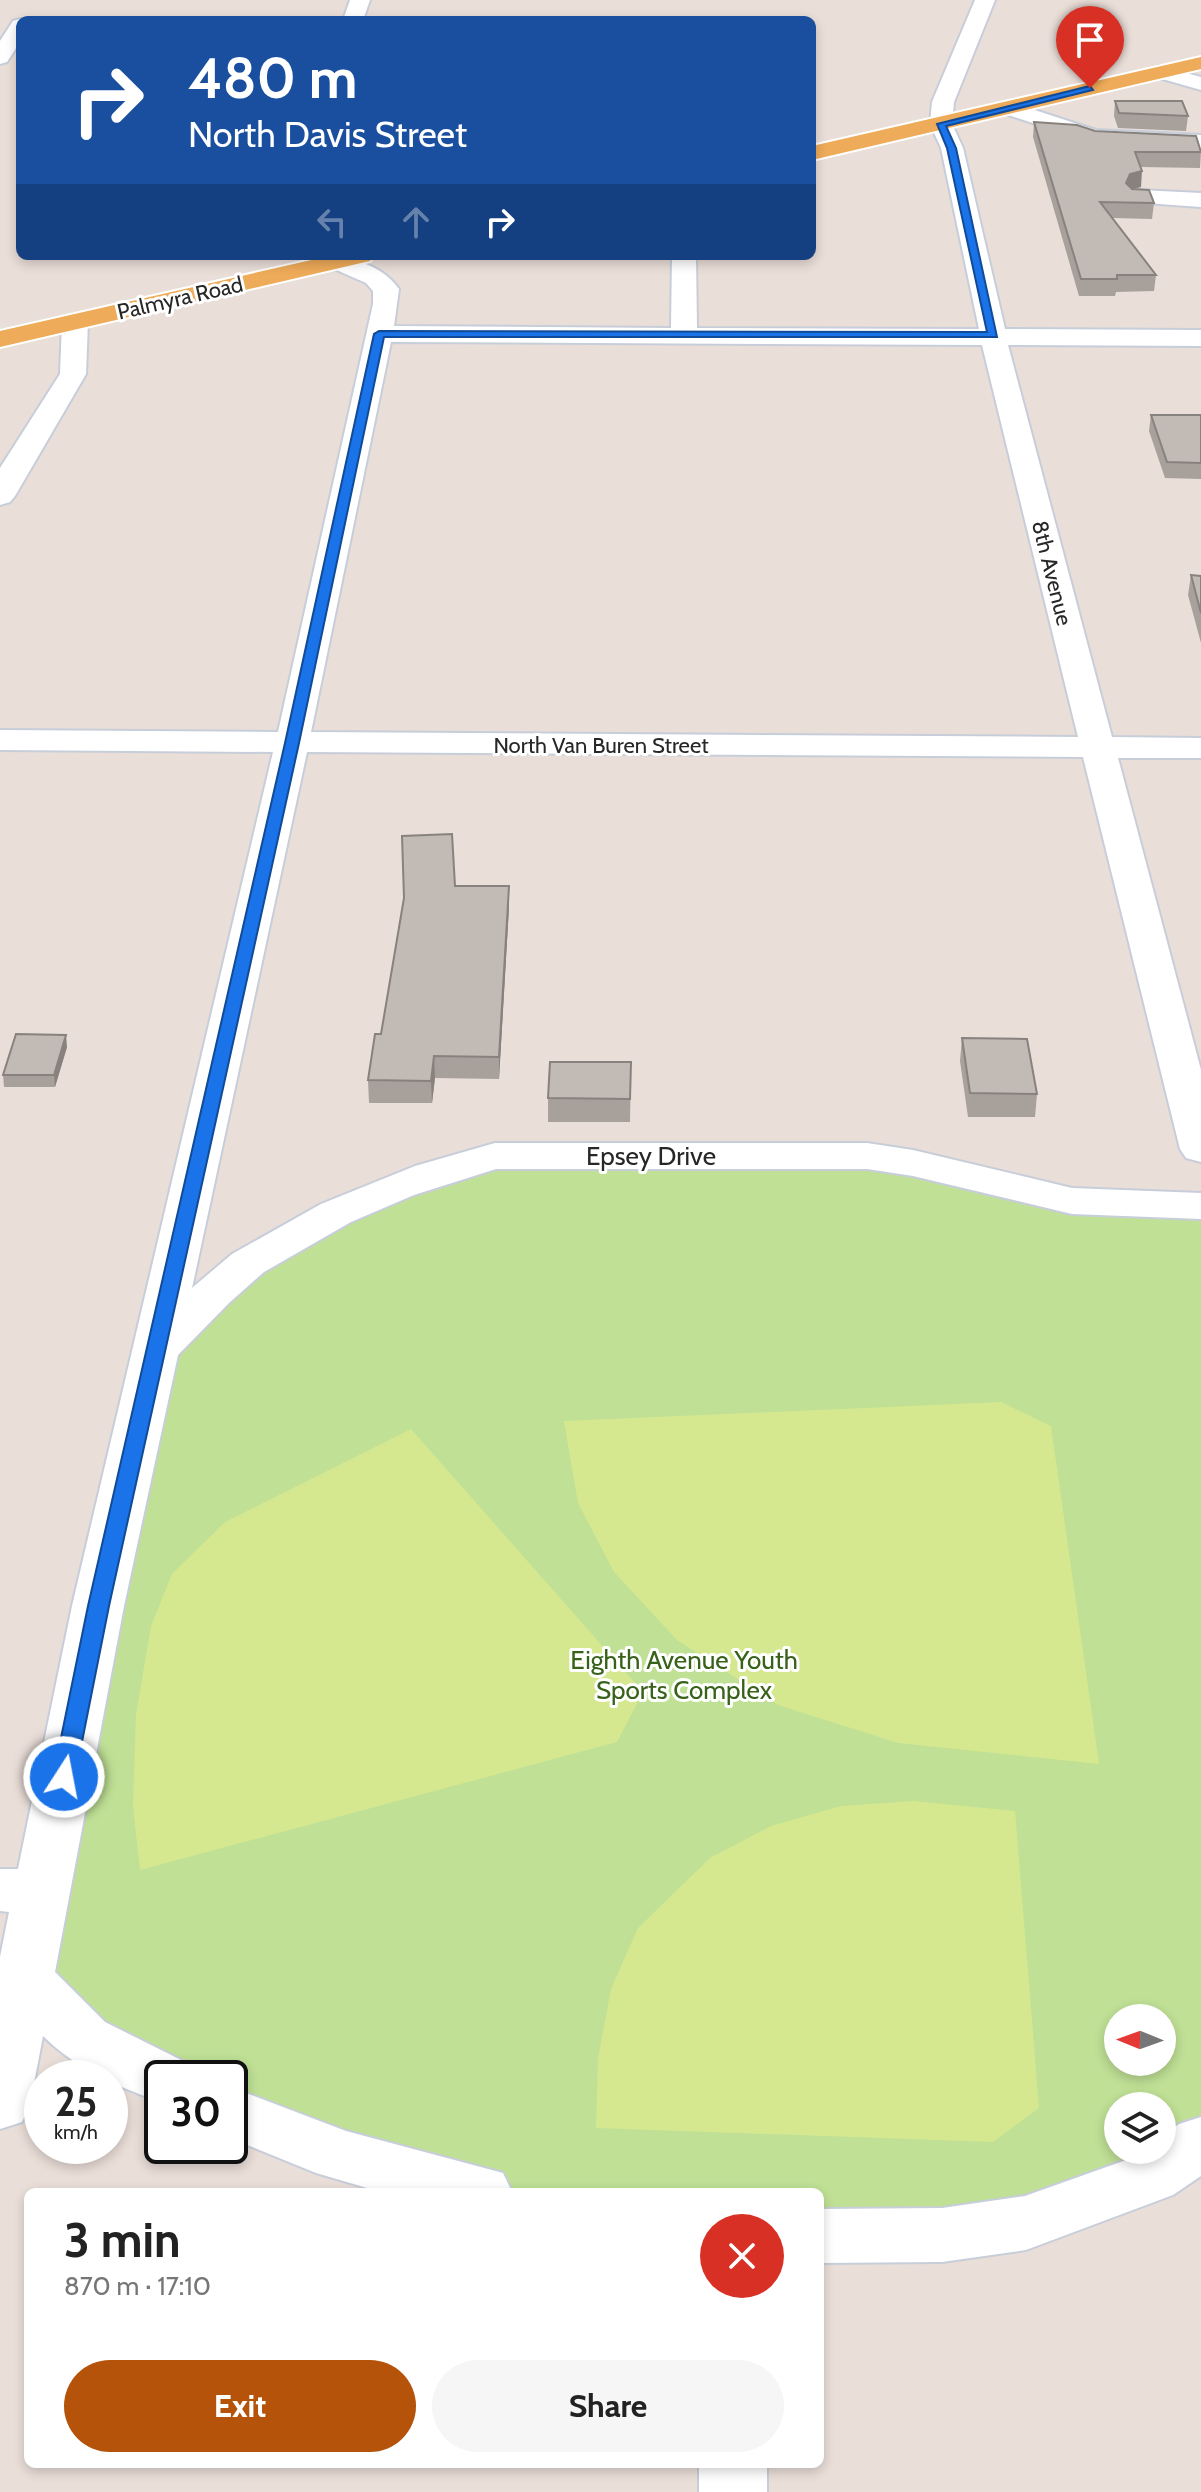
<!DOCTYPE html>
<html lang="en">
<head>
<meta charset="utf-8">
<style>
	body { margin:0; font-family:Cabin,sans-serif; background:#f6f6f6; color:#222; height:100vh; display:flex; flex-direction:column; font-size:30px; white-space:nowrap }
	* { box-sizing:border-box; margin:0 }
	p { font-size:26px; color:#767676 }
	.icon { flex:none; width:44px; height:44px; fill:none; stroke:currentColor; stroke-width:2; stroke-linecap:round; stroke-linejoin:round }
	.map { position:relative; flex:1; overflow:hidden }
	.sheet { position:absolute; left:24px; top:2188px; width:800px; height:280px; display:flex; flex-direction:column; background:#fff; border-radius:12px; box-shadow:0 4px 12px #0003 }
	.sheet>* { flex:none }
	.hud { position:absolute; left:16px; top:16px; width:800px; height:244px; border-radius:12px; box-shadow:0 4px 12px #0003; background:#1a4fa0; color:#fff; overflow:hidden }
	.needle { width:52px; rotate:271deg }
	.buttons { position:absolute; left:1104px; top:2004px; display:grid; gap:16px }
	.buttons a { display:grid; place-items:center; width:72px; height:72px; border-radius:50%; background:#fff; box-shadow:0 4px 12px #0003; font-size:40px }
	.speed { position:absolute; left:24px; top:2060px; display:flex; gap:16px; font-size:40px; font-weight:700; text-align:center }
	.speed>* { display:grid; place-content:center; width:104px; height:104px; border-radius:50%; background:#fff; box-shadow:0 4px 12px #0003; line-height:1 }
	.speed small { font-size:20px; font-weight:400 }
	.speed .limit { border:4px solid #111; border-radius:12px; background:#fff; color:#111 }
	.pin { position:absolute; display:grid; place-items:center; width:68px; height:68px; color:#fff; margin:-82px -34px; border-radius:50% 50% 50% 0; rotate:-45deg; box-shadow:0 0 8px #0007 }
	.pin .icon { rotate:45deg }
	.me { position:absolute; width:88px; margin:-44px; rotate:11deg; stroke-linejoin:round; filter:drop-shadow(0 0 6px #0008) }
	.turn { display:flex; align-items:center; gap:28px; height:168px; padding:0 40px; font-size:36px }
	.turn .icon { width:104px; height:104px; stroke-width:2.5 }
	.turn b { display:block; font-size:56px; line-height:68px }
	.lanes { display:flex; align-items:center; height:76px; padding:0 40px; background:#0003; justify-content:center; gap:40px; direction:ltr }
	.lanes .off { opacity:.35 }
	.round { display:grid; place-items:center; flex:none; width:84px; height:84px; border-radius:42px; background:#f6f6f6 }
	.overview { display:flex; align-items:center; justify-content:space-between; height:136px; padding:0 40px }
	h1 { font-size:48px; font-weight:800; line-height:60px }
	.button { display:flex; gap:16px; margin-top:auto; padding:16px 40px }
	.button a { flex:1; height:92px; border-radius:48px; background:#b45309; color:#fff; font-size:32px; font-weight:800; line-height:92px; text-align:center }
	.button a+a { background:#f6f6f6; color:#222 }
	.map>svg:first-child { display:block }
	.green { fill:#bfe095; fill-rule:evenodd }
	.pitch { fill:#d5e890 }
	.lines { fill:none; stroke-linecap:round; stroke-linejoin:round }
	.minor-casing { stroke:#c7ced9; stroke-width:4 }
	.major-casing { stroke:#fff; stroke-width:4 }
	.minor { fill:#fff; fill-rule:evenodd }
	.major { fill:#eeab59; fill-rule:evenodd }
	.wall { fill:#a7a09b }
	.shaded-wall { fill:#88827e }
	.building { fill:#c2bab4; stroke:#88827e; stroke-width:2 }
	.route { fill:#1a73e8; stroke:#114b97; stroke-width:2 }
	.labels { text-anchor:middle; dominant-baseline:central; stroke-width:6; stroke-linejoin:round; paint-order:stroke }
	.far-street-label { font-size:22px; fill:#272727; stroke:#fff }
	.street-label { font-size:26px; fill:#272727; stroke:#fff }
	.park-label { font-size:26px; fill:#38611a; stroke:#fff }
</style>
</head>
<body>
<div class="map">
<svg width="1201" height="2492" viewBox="0 0 1201 2492">
	<rect width="100%" height="100%" fill="#eaded8"/>
	<path class="green" d="M 495,1159 L 866,1159 L 1201,1209 L 1201,2136 L 1022,2219 L 820,2230 L 820,2192 L 508,2192 L 230,2106 L 230,2078 L 174,2078 L 31,1977 L 159,1352 L 249,1266 ZM 1118,2018 L 1162,2018 L 1162,2062 L 1118,2062 ZM 1118,2106 L 1162,2106 L 1162,2150 L 1118,2150 Z"/>
	<g class="pitch">
		<polygon points="1001,1402 1051,1426 1099,1764 898,1743 778,1705 677,1640 614,1572 578,1503 564,1421"/>
		<polygon points="411,1429 643,1692 617,1742 140,1870 133,1806 136,1715 151,1626 172,1574 225,1522"/>
		<polygon points="913,1801 1015,1811 1039,2108 993,2142 596,2128 598,2059 611,1989 638,1928 710,1858 771,1826 841,1806"/>
	</g>
	<g class="lines">
		<defs>
			<g id="minor">
				<polygon points="350,0 370,0 363,20 343,20"/>
				<path d="M 975,0 L 995,0 L 954,102 L 952,124 L 963,148 L 1005,329 L 1201,330 L 1201,346 L 1008,345 L 1112,737 L 1201,738 L 1201,758 L 1118,758 L 1201,1070 L 1201,1162 L 1186,1158 L 1180,1149 L 1083,757 L 307,752 L 192,1288 L 232,1254 L 321,1204 L 415,1166 L 495,1143 L 867,1143 L 913,1150 L 1072,1188 L 1201,1193 L 1201,1219 L 1072,1214 L 913,1176 L 867,1169 L 496,1169 L 414,1195 L 351,1222 L 264,1272 L 229,1303 L 178,1355 L 124,1606 L 55,1972 L 105,2022 L 183,2061 L 192,2078 L 162,2078 L 162,2102 C 119,2088 75,2068 43,2036 L 30,2104 L 22,2122 L 0,2129 L 0,1957 L 9,1912 L 0,1911 L 0,1869 L 18,1869 L 72,1606 L 273,752 L 0,750 L 0,730 L 278,732 L 373,304 L 373,291 L 366,283 L 316,261 L 313,256 C 344,256 379,261 399,289 L 394,326 L 671,328 L 672,256 L 696,256 L 697,328 L 979,329 L 941,148 L 930,124 L 932,102 ZM 391,342 L 982,345 L 1078,737 L 311,732 Z"/>
				<polygon points="20,19 24,20 20,20 20,42 7,62 0,64 0,41 13,21"/>
				<polygon points="1159,66 1201,77 1201,90 1152,76 1149,72"/>
				<polygon points="1010,102 1096,130 1201,135 1201,149 1094,143 1002,113 999,108 1002,103"/>
				<polygon points="1139,190 1201,193 1201,207 1131,202 1127,197 1131,192"/>
				<polygon points="75,314 84,317 88,322 86,374 15,496 10,502 0,505 0,468 60,374 62,322 66,317"/>
				<polygon points="230,2087 346,2131 503,2173 512,2192 381,2192 316,2173 230,2138"/>
				<polygon points="1201,2117 1201,2176 1173,2195 1026,2250 942,2262 820,2263 820,2209 942,2208 1025,2196 1129,2159 1141,2150 1162,2150 1162,2136 1179,2124"/>
				<rect x="699" y="2464" width="68" height="28"/>
			</g>
			<g id="major">
				<polygon points="1201,57 1201,69 812,160 812,146"/>
				<polygon points="329,256 373,256 370,261 361,263 0,347 0,331"/>
			</g>
		</defs>
		<use href="#minor" class="minor-casing"/>
		<use href="#major" class="major-casing"/>
		<use href="#minor" class="minor"/>
		<use href="#major" class="major"/>
	</g>
	<g class="wall">
		<polygon points="1115,101 1188,116 1186,131 1118,128 1114,116"/>
		<polygon points="1034,122 1201,150 1200,168 1141,167 1141,187 1132,189 1154,203 1152,219 1112,218 1156,275 1154,291 1116,292 1115,296 1079,296 1033,137"/>
		<polygon points="1151,415 1201,415 1201,479 1165,478 1149,431"/>
		<polygon points="1191,575 1201,576 1201,643 1188,595"/>
		<polygon points="455,886 509,907 499,1079 435,1078 432,1103 369,1103 368,1080"/>
		<polygon points="962,1038 1037,1094 1035,1117 968,1117 960,1061"/>
		<polygon points="67,1047 55,1087 4,1087 3,1075"/>
		<polygon points="631,1062 630,1122 548,1122 548,1098"/>
	</g>
	<g class="shaded-wall">
		<polygon points="1142,171 1141,187 1129,190 1126,183 1130,174"/>
		<polygon points="509,886 509,907 499,1079 499,1057"/>
		<polygon points="66,1035 67,1047 55,1087 54,1075"/>
		<polygon points="434,1056 435,1078 432,1103 431,1081"/>
	</g>
	<g class="building">
		<polygon points="1115,101 1182,101 1188,116 1119,113"/>
		<polygon points="1034,122 1077,125 1095,131 1196,136 1201,152 1135,152 1142,171 1130,174 1126,183 1132,189 1149,190 1154,203 1100,202 1156,275 1117,275 1117,279 1081,279"/>
		<polygon points="1151,415 1201,415 1201,463 1167,462"/>
		<polygon points="1191,575 1201,576 1201,613"/>
		<polygon points="452,834 455,886 509,886 499,1057 434,1056 431,1081 368,1080 375,1034 381,1034 404,898 402,836"/>
		<polygon points="16,1034 66,1035 54,1075 3,1075"/>
		<polygon points="962,1038 1027,1039 1037,1094 970,1093"/>
		<polygon points="550,1062 631,1062 630,1099 548,1098"/>
	</g>
	<polygon class="route" points="1090,86 1093,90 946,126 956,148 997,337 384,337 299,743 109,1606 75,1777 72,1783 64,1785 56,1783 53,1777 88,1606 285,743 374,334 379,331 987,332 947,148 937,124"/>
	<g class="labels">
		<g class="far-street-label">
			<text transform="translate(180 298) rotate(-13)">Palmyra Road</text>
			<text transform="translate(1052 573) rotate(76)">8th Avenue</text>
			<text x="601" y="745">North Van Buren Street</text>
		</g>
		<g class="street-label">
			<text x="651" y="1156">Epsey Drive</text>
		</g>
		<g class="park-label">
			<text x="684" y="1660">Eighth Avenue Youth<tspan x="684" dy="30">Sports Complex</tspan></text>
		</g>
	</g>
</svg>
<div class="buttons">
<a><svg class="needle" viewBox="-14 -14 28 28"><path d="M0-13l5 13h-10z" fill="#e53935"/><path d="M0 13l5-13h-10z" fill="#767676"/></svg></a>
<a><svg class="icon" aria-label="layers" viewBox="0 0 24 24"><path d="M12 4l9 5-9 5-9-5zM3 14l9 5 9-5"/></svg></a>
</div>
<div class="speed"><div>25<small>km/h</small></div><div class="limit">30</div></div>
<div class="pin" style="left:1090px;top:88px;background:#d93025"><svg class="icon" aria-label="arrive" viewBox="0 0 24 24"><path d="M6 21V4h12l-3 4 3 4H6"/></svg></div>
<svg class="me" style="left:64px;top:1777px" viewBox="-20 -20 40 40"><circle r="17" fill="#1a73e8" stroke="#fff" stroke-width="3"/><path d="M0-11L8 9 0 5-8 9z" fill="#fff"/></svg>
<div class="hud">
<div class="turn"><svg class="icon" aria-label="right" viewBox="0 0 24 24"><path d="M7 20v-9h11M14 6l5 5-5 5"/></svg><div><b>480 m</b>North Davis Street</div></div>
<div class="lanes"><svg class="icon off" aria-label="left" viewBox="0 0 24 24"><path d="M17 20v-9H6M10 6l-5 5 5 5"/></svg><svg class="icon off" aria-label="ahead" viewBox="0 0 24 24"><path d="M12 20V5M6 11l6-6 6 6"/></svg><svg class="icon" aria-label="right" viewBox="0 0 24 24"><path d="M7 20v-9h11M14 6l5 5-5 5"/></svg></div>
</div>
<section class="sheet">
<div class="overview"><div><h1>3 min</h1><p>870 m · 17:10</p></div><a class="round" style="background:#d93025;color:#fff"><svg class="icon" aria-label="close" viewBox="0 0 24 24"><path d="M6 6l12 12M18 6L6 18"/></svg></a></div>
<div class="button"><a>Exit</a><a>Share</a></div>
</section>
</div>
</body>
</html>
